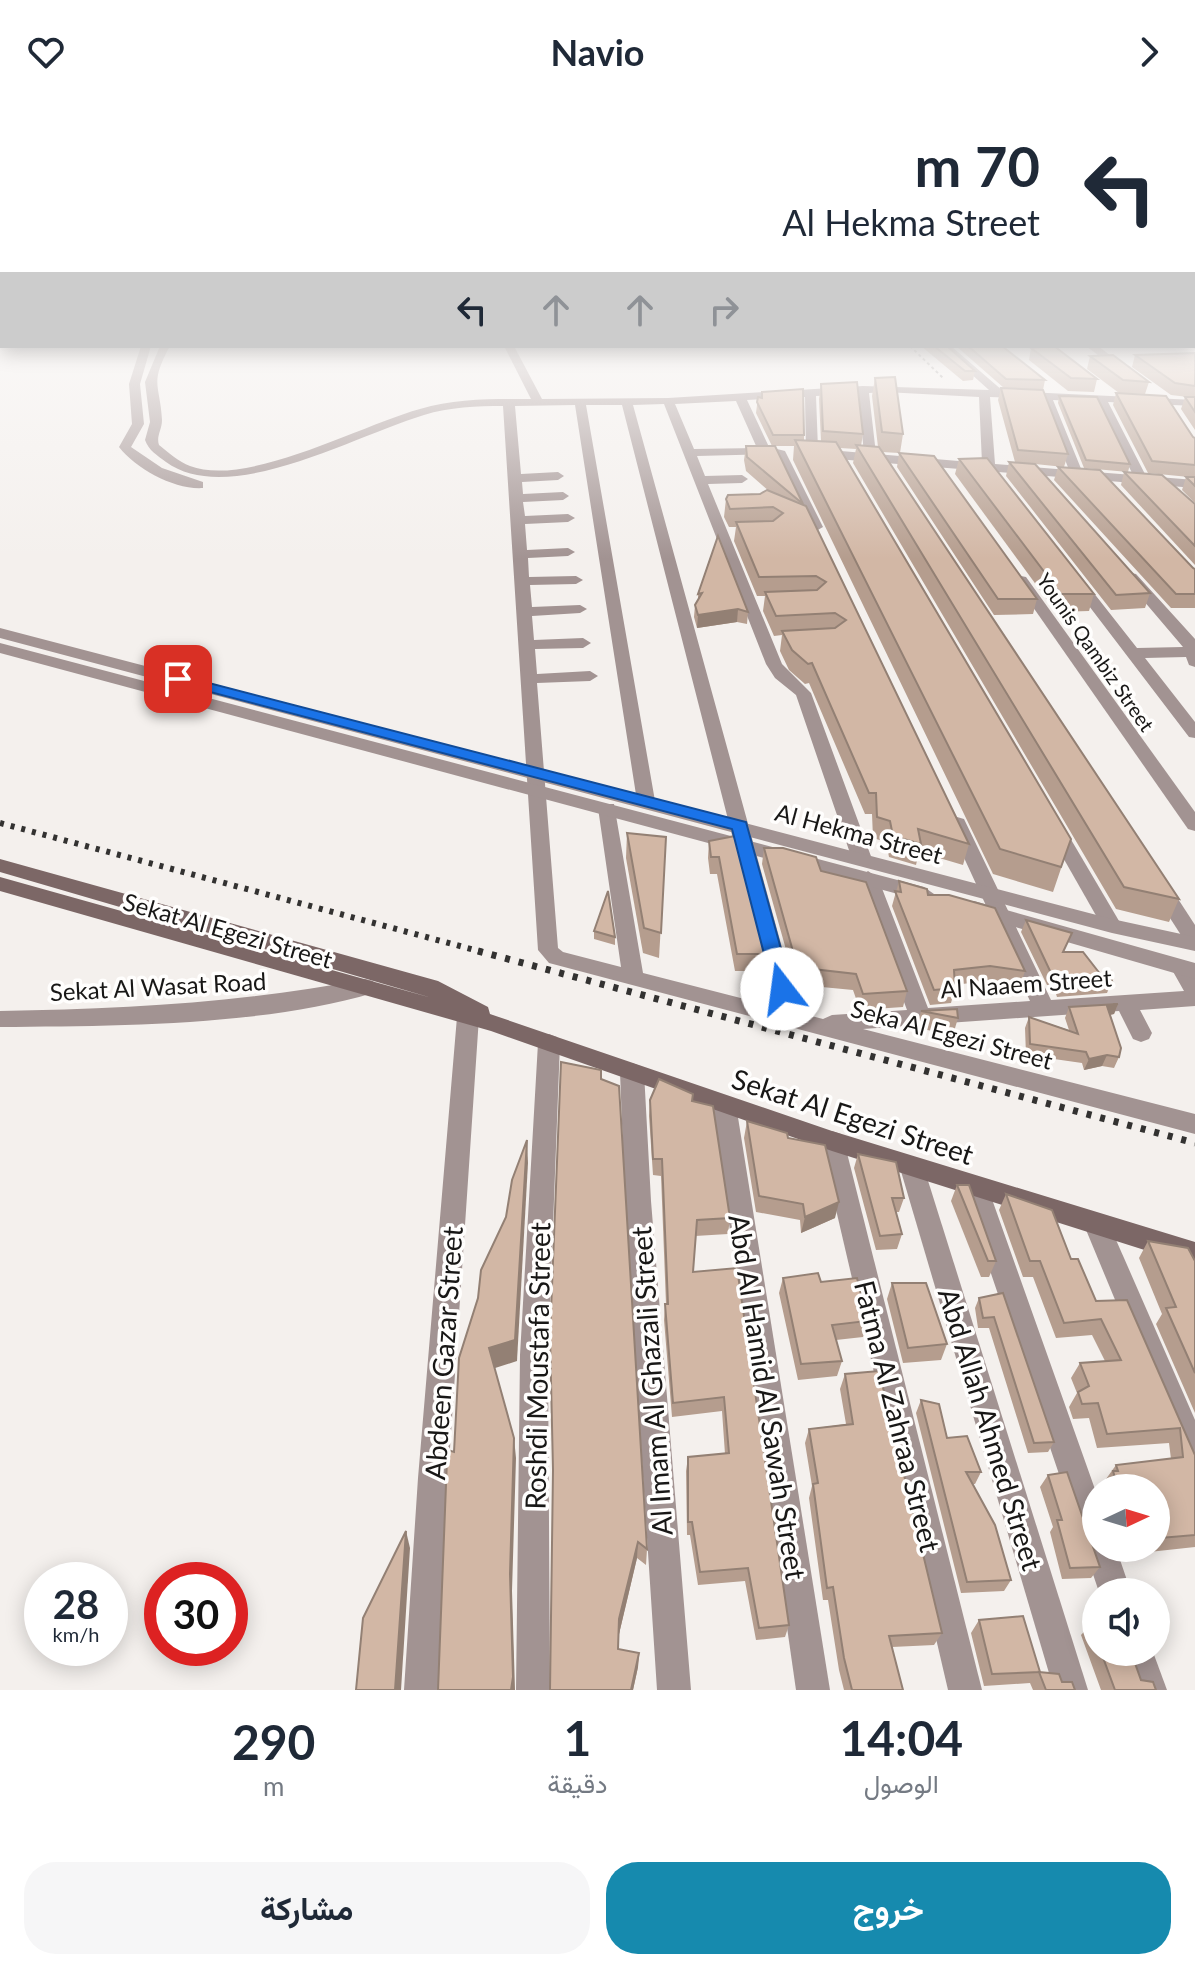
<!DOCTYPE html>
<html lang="ar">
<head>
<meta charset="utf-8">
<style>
	body { margin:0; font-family:Lato,Vazirmatn,sans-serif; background:#f6f6f7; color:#1f2937; direction:rtl; height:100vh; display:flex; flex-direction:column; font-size:30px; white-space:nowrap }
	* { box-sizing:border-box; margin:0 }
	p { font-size:26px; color:#747a83 }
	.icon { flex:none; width:44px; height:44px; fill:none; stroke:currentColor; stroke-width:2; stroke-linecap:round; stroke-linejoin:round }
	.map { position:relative; height:1586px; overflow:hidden; direction:ltr }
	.details { display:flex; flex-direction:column; background:#fff; flex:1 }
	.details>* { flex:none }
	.guide { position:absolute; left:0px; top:0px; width:1196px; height:244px; box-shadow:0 4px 20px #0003; direction:rtl; background:#fff; color:#1f2937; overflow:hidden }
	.needle { width:52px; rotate:86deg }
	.tools { position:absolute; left:1082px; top:1370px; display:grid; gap:16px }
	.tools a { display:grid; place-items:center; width:88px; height:88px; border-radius:50%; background:#fff; box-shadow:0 4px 20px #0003; font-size:40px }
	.speed { position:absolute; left:24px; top:1458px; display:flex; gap:16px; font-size:40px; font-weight:700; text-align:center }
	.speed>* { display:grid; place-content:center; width:104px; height:104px; border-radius:50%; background:#fff; box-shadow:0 4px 20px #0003; line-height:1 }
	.speed small { font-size:20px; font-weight:400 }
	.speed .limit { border:12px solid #d22; background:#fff; color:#111 }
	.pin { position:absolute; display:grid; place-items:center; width:68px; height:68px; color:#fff; margin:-34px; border-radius:16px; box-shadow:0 4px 12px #0006 }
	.me { position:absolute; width:88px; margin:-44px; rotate:345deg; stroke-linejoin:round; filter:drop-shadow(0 0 6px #0008) }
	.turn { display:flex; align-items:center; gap:28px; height:168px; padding:0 24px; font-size:36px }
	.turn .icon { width:104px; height:104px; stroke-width:2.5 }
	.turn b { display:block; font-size:56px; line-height:68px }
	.lanes { display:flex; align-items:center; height:76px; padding:0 24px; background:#0003; justify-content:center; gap:40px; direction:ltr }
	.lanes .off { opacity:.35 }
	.eta { display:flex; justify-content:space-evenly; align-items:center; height:136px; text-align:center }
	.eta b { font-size:48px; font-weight:700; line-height:56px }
	.cta { display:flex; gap:16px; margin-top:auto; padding:16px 24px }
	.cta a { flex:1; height:92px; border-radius:32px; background:#168aae; color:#fff; font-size:32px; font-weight:700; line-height:92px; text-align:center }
	.cta a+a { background:#f6f6f7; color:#1f2937 }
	header { display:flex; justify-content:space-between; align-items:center; height:104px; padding:0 24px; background:#fff; font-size:36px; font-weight:700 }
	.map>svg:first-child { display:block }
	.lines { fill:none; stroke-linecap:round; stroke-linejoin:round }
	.path { stroke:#8d8a88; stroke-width:2; stroke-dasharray:3 3; stroke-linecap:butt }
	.minor { fill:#a29392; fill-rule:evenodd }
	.tertiary { fill:#a29392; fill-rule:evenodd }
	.secondary { fill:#7c6766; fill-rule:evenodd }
	.rail-far1 { stroke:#333231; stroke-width:6; stroke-dasharray:4 7; stroke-linecap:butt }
	.rail { stroke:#333231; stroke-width:7; stroke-dasharray:5 9; stroke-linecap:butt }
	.wall { fill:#b59d8e }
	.shaded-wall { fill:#938074 }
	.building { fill:#d2b7a5; stroke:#938074; stroke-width:2 }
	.route { fill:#1a73e8; stroke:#114b97; stroke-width:2 }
	.labels { text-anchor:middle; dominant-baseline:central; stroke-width:7; stroke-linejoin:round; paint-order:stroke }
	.far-street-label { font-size:20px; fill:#181716; stroke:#fffefd }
	.street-label { font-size:24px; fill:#181716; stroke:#fffefd }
	.near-street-label { font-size:28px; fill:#181716; stroke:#fffefd }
</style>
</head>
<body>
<header><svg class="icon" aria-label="forward" viewBox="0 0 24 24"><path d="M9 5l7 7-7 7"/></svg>Navio<svg class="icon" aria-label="heart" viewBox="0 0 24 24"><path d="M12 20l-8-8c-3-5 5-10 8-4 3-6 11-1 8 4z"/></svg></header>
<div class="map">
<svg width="1195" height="1586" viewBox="0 0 1195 1586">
	<rect width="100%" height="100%" fill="#f4f0ed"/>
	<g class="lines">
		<polyline class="path" points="910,242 943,274"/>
		<g class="minor">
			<polygon points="1194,238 1195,238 1195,245 1190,242 1194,242"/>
			<path d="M 141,242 L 151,242 L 140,280 L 144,320 L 131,343 L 162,364 L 203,378 L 203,384 C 175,386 136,365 119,343 L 132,320 L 129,280 Z"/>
			<path d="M 160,242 L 170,242 C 149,280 160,280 162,316 C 162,326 156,332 159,341 C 168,348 179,358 190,362 C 247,384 361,321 420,305 C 456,294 494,295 531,295 L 504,242 L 514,242 L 542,295 L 668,294 L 863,282 L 989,286 L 940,242 L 951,242 L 1003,287 L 1195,296 L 1195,302 L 1108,298 L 1146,372 L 1195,376 L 1195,384 L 998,368 L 1002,373 L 996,377 L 984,367 L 812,353 L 806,349 L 805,293 L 747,296 L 769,343 L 785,347 L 823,423 L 816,427 L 809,423 L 774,350 L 697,352 L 705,372 L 742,371 L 748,375 L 742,379 L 708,380 L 782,560 L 811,589 L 872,755 L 862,761 L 852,755 L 796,591 L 775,574 L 766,560 L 664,300 L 633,301 L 800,909 L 823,915 L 832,911 L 907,906 L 858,774 L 868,767 L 878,774 L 928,904 L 1030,897 L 948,719 L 957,713 L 964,715 L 1051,896 L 1184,887 L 1171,864 L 1174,859 L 1190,859 L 1195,868 L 1195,902 L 1140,906 L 1152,929 L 1149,935 L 1141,938 L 1133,935 L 1119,907 L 863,925 L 1195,1010 L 1195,1030 L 549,859 L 538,846 L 503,302 C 477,302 449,303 424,311 C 356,331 229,404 166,358 C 157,351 149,347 145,336 L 150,318 L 145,278 ZM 885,288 L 979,293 L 982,359 L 876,350 L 869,289 ZM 858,290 L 864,349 L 818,345 L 816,292 ZM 990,293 L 1042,295 L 1069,366 L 995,360 ZM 1053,296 L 1097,298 L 1133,371 L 1082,367 ZM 736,297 L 757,344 L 694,345 L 675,300 ZM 575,301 L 637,697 L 646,703 L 655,697 L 586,301 L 622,301 L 776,903 L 643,869 L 614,700 L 600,700 L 598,704 L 621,863 L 563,848 L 558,844 L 537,579 L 590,577 L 598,572 L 590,567 L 537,570 L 535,545 L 583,544 L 591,539 L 583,534 L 534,536 L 532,512 L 580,509 L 587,505 L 580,501 L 532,503 L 530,481 L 576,480 L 583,476 L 576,472 L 529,473 L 528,454 L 568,452 L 575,448 L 568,444 L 527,446 L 525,420 L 568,418 L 575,414 L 568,410 L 525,412 L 523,398 L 563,396 L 569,392 L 563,388 L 523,390 L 522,378 L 558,376 L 564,372 L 558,368 L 521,370 L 515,302 Z"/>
			<polygon points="1086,242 1098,242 1132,268 1123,270"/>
			<polygon points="1131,469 1136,470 1195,535 1195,563 1189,561 1186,553 1145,554 1195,618 1195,634 1189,633 1070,477 1072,474 1082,474 1137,544 1183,543 1126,476 1126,470"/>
			<polygon points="1021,472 1026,473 1195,708 1195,727 1188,725 1014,476"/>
			<polygon points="1054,716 1063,722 1122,822 1119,827 1105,827 1102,822 1045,722"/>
			<polygon points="1160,776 1167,778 1195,821 1195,844 1188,842 1150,783"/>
			<path d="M 365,875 L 373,877 L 376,883 L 373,889 C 262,922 116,922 0,923 L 0,907 C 123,905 244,899 365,875 Z"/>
			<polygon points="468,905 476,907 479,913 448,1374 438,1586 404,1586 418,1374 457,913 460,907"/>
			<polygon points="549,930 557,933 560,939 548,1251 550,1586 516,1586 520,1251 538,939 541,933"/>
			<polygon points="632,959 640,962 644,968 651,1097 691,1586 657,1586 625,1097 620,968 624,962"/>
			<polygon points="724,991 732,994 736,1001 830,1586 796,1586 712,1001 716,994"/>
			<polygon points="832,1027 841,1030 844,1037 982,1586 948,1586 820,1037 823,1030"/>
			<polygon points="912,1054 921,1057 924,1064 1088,1586 1054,1586 900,1064 903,1057"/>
			<polygon points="975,1073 984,1076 988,1084 1096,1388 1096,1444 1116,1444 1131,1488 1099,1488 962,1084 966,1076"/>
			<polygon points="1097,1110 1106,1113 1195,1316 1195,1366 1184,1362 1084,1121 1088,1113"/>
			<polygon points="1119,1548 1153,1548 1167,1586 1133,1586"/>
		</g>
		<g class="tertiary">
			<polygon points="0,524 1112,815 1195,833 1195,847 1112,829 0,534"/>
			<polygon points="0,539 924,783 934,790 924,797 0,549"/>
			<polygon points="974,797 1195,859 1195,875 967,809 964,804 967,799"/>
		</g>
		<polygon class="secondary" points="0,755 438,877 488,903 490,910 832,1027 1195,1138 1195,1162 832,1047 491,927 0,787 0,773 432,894 0,768"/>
		<polyline class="rail-far1" points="0,719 486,849"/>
		<polyline class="rail" points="478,847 1195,1039"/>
	</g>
	<g class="wall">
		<polygon points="921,242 947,242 975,267 973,276 963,277"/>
		<polygon points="956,242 1002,242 1045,276 1043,286 1068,350 1064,363 1035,360 1150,489 1145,504 1111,506 1006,372 1009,358 1015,358 998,296 1001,284 1004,284"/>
		<polygon points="1031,244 1097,275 1094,288 1068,287 1029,256"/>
		<polygon points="1195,249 1195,326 1181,305 1185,293 1188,293 1171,291 1132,263 1135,251"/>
		<polygon points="1090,252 1149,278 1145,290 1119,289 1087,265"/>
		<polygon points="875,274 903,330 900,349 1037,495 1033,510 994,511 897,363 899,349 882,348 1179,795 1169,818 1116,805 853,359 856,345 840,344 1071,735 1053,788 993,770 793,356 794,342 772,342 756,309 758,293 804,331 804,336 821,337 819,295 821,280 863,330 861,342 878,343 872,292"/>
		<polygon points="1116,289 1195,334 1195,399 1182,386 1186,373 1189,373 1148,369 1113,301"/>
		<polygon points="1059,292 1130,360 1128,368 1084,364 1058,299"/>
		<polygon points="746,342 803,400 969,740 963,761 919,748 916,761 889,753 886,738 873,734 872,710 865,710 809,579 805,580 789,566 780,547 782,531 774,532 763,507 765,492 757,492 734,437 736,423 729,423 724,413 726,395 770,388 746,367 744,356"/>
		<polygon points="959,355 1094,490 1089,507 1056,508 955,370"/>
		<polygon points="1058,363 1193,464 1195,465 1195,504 1171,504 1054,376"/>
		<polygon points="1124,368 1195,400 1195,461 1121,381"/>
		<polygon points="698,490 748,508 747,520 737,518 697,524 694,513 695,501 698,496"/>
		<polygon points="627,729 666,733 659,854 643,849 626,754"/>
		<polygon points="735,732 766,850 764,867 735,867 717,770 710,770 708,754 709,737"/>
		<polygon points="764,744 821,767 907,887 903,903 860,906 853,886 801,881 797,867 792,867 762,760"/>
		<polygon points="899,777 928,791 1025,867 1020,882 985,877 955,881 955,884 951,899 930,901 892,802"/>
		<polygon points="1026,816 1064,848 1112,877 1107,889 1057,893 1053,881 1047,881 1021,828"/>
		<polygon points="594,827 615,833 615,841 594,835"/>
		<polygon points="1118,900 1114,910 1110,911 1119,953 1114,964 1102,962 1084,966 1082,959 1026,951 1025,924 1029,913 1069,926 1065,914 1069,903"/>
		<polygon points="921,907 958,914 953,931 917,924"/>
		<polygon points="561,958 601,966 601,975 619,982 647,1445 646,1461 637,1454 619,1530 618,1545 639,1549 638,1563 633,1586 550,1586 553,1366 550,1232"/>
		<polygon points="650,996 692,997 730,1114 728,1130 695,1132 693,1168 789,1521 785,1533 756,1536 745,1477 698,1481 690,1431 687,1431 686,1367 688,1353 725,1350 722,1307 672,1313 664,1216 665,1200 666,1200 661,1072 653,1071 649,1012"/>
		<polygon points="747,1017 788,1034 835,1114 801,1129 800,1116 756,1108 744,1034"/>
		<polygon points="858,1050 904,1094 899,1108 896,1108 902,1130 897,1145 876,1146 854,1064"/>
		<polygon points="957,1081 996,1157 989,1173 981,1173 951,1097"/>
		<polygon points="1006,1090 1071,1155 1096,1197 1127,1196 1195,1351 1195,1443 1149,1448 1147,1444 1156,1444 1156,1384 1104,1384 1103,1381 1106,1375 1116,1361 1171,1355 1169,1339 1097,1344 1089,1314 1073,1315 1069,1303 1077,1289 1071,1274 1080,1259 1105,1257 1092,1231 1056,1234 1033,1173 1023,1173 999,1106"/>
		<polygon points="1148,1137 1195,1157 1195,1309 1156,1220 1162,1210 1139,1154"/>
		<polygon points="783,1174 821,1178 867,1217 863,1233 836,1236 842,1257 837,1272 798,1276 779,1189"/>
		<polygon points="892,1179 947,1240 941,1256 903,1259 887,1195"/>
		<polygon points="1003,1189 1054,1338 1048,1348 1028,1349 989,1224 978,1224 975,1204 979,1194"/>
		<polygon points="845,1270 942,1529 934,1541 892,1543 903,1586 844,1586 839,1566 828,1496 823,1496 809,1394 812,1382 805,1339 809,1325 846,1320 840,1285"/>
		<polygon points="921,1296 947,1334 981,1368 975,1380 972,1380 1011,1476 1004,1487 961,1489 916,1309"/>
		<polygon points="1048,1371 1100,1463 1091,1474 1062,1475 1050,1428 1053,1423 1040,1383"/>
		<polygon points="979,1516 1040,1568 1062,1578 1075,1586 1033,1586 1030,1579 984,1582 971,1529"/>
		<polygon points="1096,1519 1096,1548 1131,1548 1141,1576 1156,1586 1101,1586 1081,1531 1091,1520"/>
	</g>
	<g class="shaded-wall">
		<polygon points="738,505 737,518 697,524 698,511"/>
		<polygon points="1118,900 1114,910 1103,912 1107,902"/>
		<polygon points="1107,951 1102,962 1084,966 1089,955"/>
		<polygon points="527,1036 528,1059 517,1257 492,1265 489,1244"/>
		<polygon points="839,1098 835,1114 801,1129 805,1113"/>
		<polygon points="514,1334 516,1354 512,1487 515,1586 511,1586 510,1470"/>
		<polygon points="406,1427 410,1444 401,1586 395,1586"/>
		<polygon points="638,1438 637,1454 619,1530 619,1515"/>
		<polygon points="639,1549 638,1563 633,1586 631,1586"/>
	</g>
	<g class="building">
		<polygon points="934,242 947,242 975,267 965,267"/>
		<polygon points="968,242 1002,242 1045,276 1006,275"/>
		<polygon points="1054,242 1097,275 1071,274 1031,244"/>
		<polygon points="1195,249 1195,282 1175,279 1135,251"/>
		<polygon points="1113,251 1149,278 1123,276 1090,252"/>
		<polygon points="895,273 903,330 882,328 875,274"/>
		<polygon points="857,278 863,330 823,327 821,280"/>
		<polygon points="1001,284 1043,286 1068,350 1018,346"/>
		<polygon points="803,285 804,331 773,331 757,298 758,293 762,294 762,288"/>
		<polygon points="1116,289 1166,292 1193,333 1195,334 1195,361 1152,357"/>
		<polygon points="1059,292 1097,293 1130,360 1086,356"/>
		<polygon points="1185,293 1195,293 1195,308"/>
		<polygon points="795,336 836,338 1071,735 1061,763 1000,745"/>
		<polygon points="856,341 879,343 1179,795 1124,783"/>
		<polygon points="746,342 775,342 803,400 747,353"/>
		<polygon points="899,349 934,352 1037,495 998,495"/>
		<polygon points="987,354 1094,490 1061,490 959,355"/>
		<polygon points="1009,358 1035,360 1150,489 1116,491"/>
		<polygon points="1058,363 1100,366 1193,464 1195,465 1195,490 1176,490"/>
		<polygon points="1124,368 1162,371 1195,400 1195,442"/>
		<polygon points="1186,373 1195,373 1195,382"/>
		<polygon points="767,386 806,402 969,740 918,725 921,740 893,732 890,717 877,713 876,689 869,689 812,559 808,560 792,546 782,527 835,524 846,516 835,509 776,512 765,488 817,486 826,478 816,472 759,473 736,418 773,417 783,409 773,403 730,405 726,395 728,391 760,390"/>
		<polygon points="718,432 748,508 738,505 698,511 695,501 702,489 698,490"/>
		<polygon points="627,729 666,733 661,829 644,824"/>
		<polygon points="735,732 766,850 737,850 719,753 711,753 709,737"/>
		<polygon points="764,744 783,744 816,753 821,767 866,778 907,887 863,890 856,870 804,864 800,851 794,851"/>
		<polygon points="899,777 927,785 928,791 949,791 995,804 1025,867 990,862 954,866 955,884 934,886 895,787 901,788"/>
		<polygon points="608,787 615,833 594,827"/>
		<polygon points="1026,816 1072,829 1063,848 1083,848 1101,871 1110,870 1112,877 1062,880 1058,869 1051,869"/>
		<polygon points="1118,900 1107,902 1121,944 1119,953 1107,951 1089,955 1086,948 1030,940 1029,913 1078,930 1069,903"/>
		<polygon points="957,905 958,914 921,907"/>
		<polygon points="561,958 601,966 601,975 619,982 647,1445 638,1438 619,1515 618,1545 639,1549 631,1586 550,1586 553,1366 550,1232"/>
		<polygon points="659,975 693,990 692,997 713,1002 730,1114 697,1116 693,1168 737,1164 789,1521 759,1524 748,1464 700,1468 692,1418 688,1418 688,1353 729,1349 724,1293 673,1299 665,1200 668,1200 662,1055 653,1055 650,996"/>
		<polygon points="747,1017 787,1029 788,1034 825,1041 839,1098 805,1113 803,1100 759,1092"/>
		<polygon points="527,1036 515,1236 489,1244 514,1334 510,1470 513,1573 511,1586 438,1586 447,1355 448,1346 454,1348 459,1254 478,1194 481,1166 506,1113 512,1076"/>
		<polygon points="858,1050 896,1058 904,1094 892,1094 902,1130 880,1132"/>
		<polygon points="957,1081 969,1081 996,1157 988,1157"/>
		<polygon points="1006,1090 1052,1106 1071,1155 1078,1155 1096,1197 1127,1196 1195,1351 1195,1431 1160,1434 1156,1427 1156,1384 1118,1384 1113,1367 1118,1367 1116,1361 1183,1353 1180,1324 1107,1330 1098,1299 1082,1300 1078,1288 1089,1282 1080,1259 1121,1256 1101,1215 1064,1219 1040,1157 1030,1157"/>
		<polygon points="1148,1137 1188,1144 1195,1157 1195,1269 1166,1204 1176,1203"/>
		<polygon points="818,1169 821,1178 857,1174 867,1217 832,1221 842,1257 801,1260 783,1174"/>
		<polygon points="892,1179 926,1179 947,1240 908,1244"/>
		<polygon points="1003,1189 1054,1338 1034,1339 994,1213 983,1214 979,1194"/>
		<polygon points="879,1267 942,1529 889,1532 903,1586 852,1586 844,1554 833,1483 827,1484 813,1380 818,1379 809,1325 853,1320 845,1270"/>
		<polygon points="921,1296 939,1300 947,1334 967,1332 981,1368 966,1368 995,1421 1011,1476 967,1478"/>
		<polygon points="1067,1368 1100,1463 1070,1464 1057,1416 1062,1416 1048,1371"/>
		<polygon points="406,1427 395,1586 356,1586 363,1514"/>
		<polygon points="1023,1512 1040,1568 992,1570 979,1516"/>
		<polygon points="1096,1519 1096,1533 1091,1520"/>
		<polygon points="1101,1548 1131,1548 1141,1576 1153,1578 1156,1586 1115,1586"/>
		<polygon points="1039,1568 1059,1570 1062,1578 1072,1578 1075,1586 1046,1586"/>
	</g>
	<linearGradient id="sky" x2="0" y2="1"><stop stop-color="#7eaecf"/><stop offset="0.51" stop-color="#faf8f7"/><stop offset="1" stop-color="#faf8f7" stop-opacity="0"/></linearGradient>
	<rect width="1195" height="455" fill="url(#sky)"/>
	<polygon class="route" points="178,571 746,718 792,885 789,891 775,891 773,885 732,725 172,578 170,575"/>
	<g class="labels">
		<g class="far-street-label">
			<text transform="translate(1096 548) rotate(55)">Younis Qambiz Street</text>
		</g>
		<g class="street-label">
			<text transform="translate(859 729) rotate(15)">Al Hekma Street</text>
			<text transform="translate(228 826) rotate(16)">Sekat Al Egezi Street</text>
			<text transform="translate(1026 879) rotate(-4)">Al Naaem Street</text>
			<text transform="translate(158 882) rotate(-3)">Sekat Al Wasat Road</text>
			<text transform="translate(952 930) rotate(15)">Seka Al Egezi Street</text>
		</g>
		<g class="near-street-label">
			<text transform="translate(853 1012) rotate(18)">Sekat Al Egezi Street</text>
			<text transform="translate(443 1249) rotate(-86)">Abdeen Gazar Street</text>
			<text transform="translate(537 1262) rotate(-89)">Roshdi Moustafa Street</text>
			<text transform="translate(651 1277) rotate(-94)">Al Imam Al Ghazali Street</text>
			<text transform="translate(768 1293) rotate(81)">Abd Al Hamid Al Sawah Street</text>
			<text transform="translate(898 1312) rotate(76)">Fatma Al Zahraa Street</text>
			<text transform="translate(991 1325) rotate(73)">Abd Allah Ahmed Street</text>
		</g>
	</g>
</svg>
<div class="tools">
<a><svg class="needle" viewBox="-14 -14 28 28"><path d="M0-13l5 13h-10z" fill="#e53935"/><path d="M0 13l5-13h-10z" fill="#747a83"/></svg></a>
<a><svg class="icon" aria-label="sound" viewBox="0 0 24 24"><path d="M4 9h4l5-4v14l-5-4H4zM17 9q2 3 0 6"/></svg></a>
</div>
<div class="speed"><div>28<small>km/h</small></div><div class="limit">30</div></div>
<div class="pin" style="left:178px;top:575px;background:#d93025"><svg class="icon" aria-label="arrive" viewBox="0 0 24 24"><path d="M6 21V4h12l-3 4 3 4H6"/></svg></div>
<svg class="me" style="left:782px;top:885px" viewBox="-20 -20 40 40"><circle r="19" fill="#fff"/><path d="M0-13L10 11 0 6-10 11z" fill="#1a73e8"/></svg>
<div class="guide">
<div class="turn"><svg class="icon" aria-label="left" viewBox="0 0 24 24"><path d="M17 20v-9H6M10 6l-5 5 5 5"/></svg><div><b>70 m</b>Al Hekma Street</div></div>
<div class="lanes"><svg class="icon" aria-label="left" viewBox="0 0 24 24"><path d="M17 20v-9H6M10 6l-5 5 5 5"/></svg><svg class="icon off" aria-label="ahead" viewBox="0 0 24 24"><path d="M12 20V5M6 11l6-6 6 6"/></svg><svg class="icon off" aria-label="ahead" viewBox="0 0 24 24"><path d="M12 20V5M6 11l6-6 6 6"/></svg><svg class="icon off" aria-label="right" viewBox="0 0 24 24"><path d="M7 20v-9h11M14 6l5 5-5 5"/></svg></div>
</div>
</div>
<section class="details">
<div class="eta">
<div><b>14:04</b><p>الوصول</p></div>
<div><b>1</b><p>دقيقة</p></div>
<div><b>290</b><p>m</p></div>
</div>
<div class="cta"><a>خروج</a><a>مشاركة</a></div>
</section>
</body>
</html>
